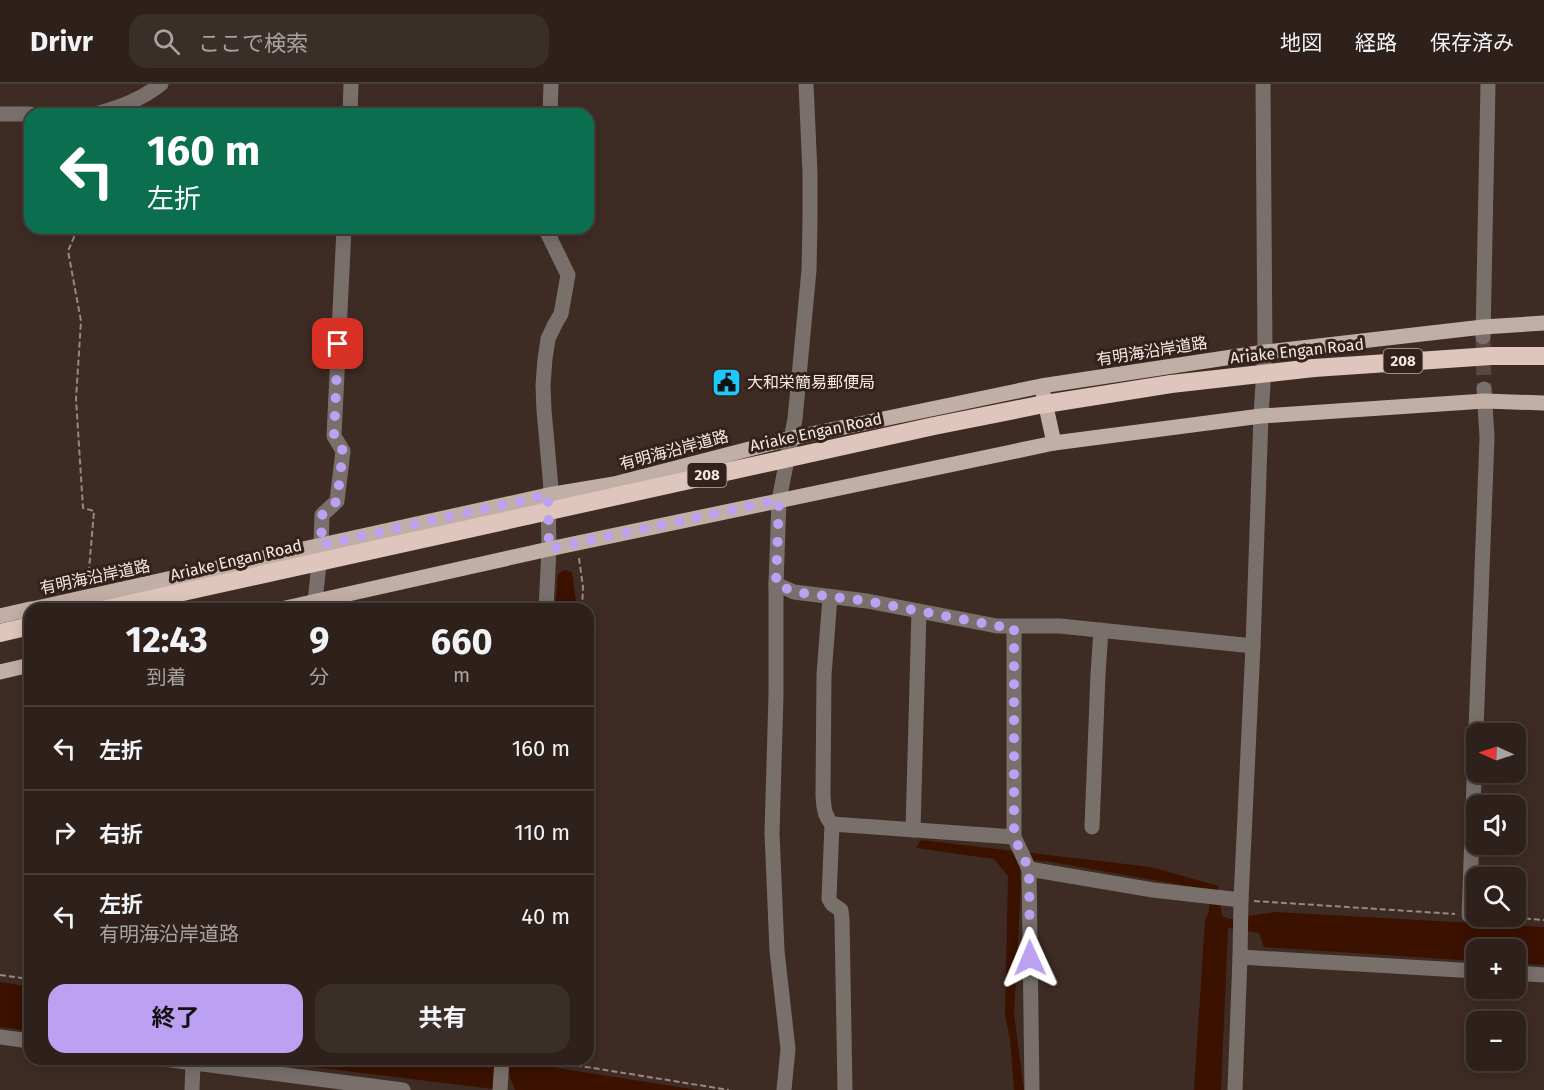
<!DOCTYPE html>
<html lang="ja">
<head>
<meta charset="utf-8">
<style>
	body { margin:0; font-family:"Fira Sans","Noto Sans JP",sans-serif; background:#3a2e28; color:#f1f3f6; height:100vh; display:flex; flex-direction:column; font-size:22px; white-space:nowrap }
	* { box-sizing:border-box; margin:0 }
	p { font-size:20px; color:#a7a3a3 }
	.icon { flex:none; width:33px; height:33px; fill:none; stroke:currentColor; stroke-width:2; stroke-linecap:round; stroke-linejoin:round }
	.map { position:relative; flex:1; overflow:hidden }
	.drawer { position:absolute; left:24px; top:519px; width:570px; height:462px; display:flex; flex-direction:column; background:#2e211b; border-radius:18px; box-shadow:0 3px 15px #0003,0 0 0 2px #493e3a }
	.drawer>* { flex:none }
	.top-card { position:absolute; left:24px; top:24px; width:570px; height:126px; border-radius:18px; box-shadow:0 3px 15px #0003,0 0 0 2px #493e3a; background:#0b6e4f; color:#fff; overflow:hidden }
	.needle { width:39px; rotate:273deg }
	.fabs { position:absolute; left:1466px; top:639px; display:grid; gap:12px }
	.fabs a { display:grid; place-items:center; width:60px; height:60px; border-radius:12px; background:#2e211b; box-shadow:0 3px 15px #0003,0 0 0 2px #493e3a; font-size:30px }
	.pin { position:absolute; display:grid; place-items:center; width:51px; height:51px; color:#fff; margin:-26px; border-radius:12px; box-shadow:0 3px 9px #0006 }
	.me { position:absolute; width:66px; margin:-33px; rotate:359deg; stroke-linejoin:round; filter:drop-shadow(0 0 4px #0008) }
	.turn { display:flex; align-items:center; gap:21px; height:126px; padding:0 24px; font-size:27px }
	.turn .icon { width:78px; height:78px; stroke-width:2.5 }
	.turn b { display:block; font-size:42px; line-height:51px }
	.eta { display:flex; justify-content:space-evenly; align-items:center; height:102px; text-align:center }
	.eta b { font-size:36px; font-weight:700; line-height:42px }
	.primary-button { display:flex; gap:12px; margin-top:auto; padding:12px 24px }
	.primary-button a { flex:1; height:69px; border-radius:18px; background:#bca0f2; color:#111; font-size:24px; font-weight:700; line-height:69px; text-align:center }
	.primary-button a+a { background:#3a2e28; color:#f1f3f6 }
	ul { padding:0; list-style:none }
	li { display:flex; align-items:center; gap:18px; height:84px; padding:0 24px; border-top:2px solid #493e3a }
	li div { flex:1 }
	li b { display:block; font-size:22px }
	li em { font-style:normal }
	header { display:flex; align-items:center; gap:36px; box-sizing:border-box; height:84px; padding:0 30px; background:#2e211b; border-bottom:2px solid #493e3a }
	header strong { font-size:28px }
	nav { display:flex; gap:33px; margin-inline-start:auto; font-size:21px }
	.search { width:420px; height:54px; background:#3a2e28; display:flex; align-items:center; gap:15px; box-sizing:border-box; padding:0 21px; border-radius:18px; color:#a7a3a3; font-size:22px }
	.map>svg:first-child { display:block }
	.water { fill:#3b1100 }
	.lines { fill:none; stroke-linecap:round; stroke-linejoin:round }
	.minor-tunnel { stroke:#594841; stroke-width:15; stroke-dasharray:15 8; stroke-linecap:butt }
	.path { stroke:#978881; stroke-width:2; stroke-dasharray:6 3; stroke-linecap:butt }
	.minor { stroke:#79706c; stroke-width:15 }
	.major { stroke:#c1aea5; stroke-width:15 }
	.highway { stroke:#dec6bc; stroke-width:18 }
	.highway-bridge { stroke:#dec6bc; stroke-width:18 }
	.route { stroke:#bca0f2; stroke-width:10; stroke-dasharray:0 18 }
	.labels { text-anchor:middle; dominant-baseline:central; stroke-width:6; stroke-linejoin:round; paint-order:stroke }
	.shield { fill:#33221b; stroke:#baada7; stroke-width:1.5 }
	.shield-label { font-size:15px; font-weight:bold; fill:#f4e8e3 }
	.street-label { font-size:16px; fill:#f4e8e3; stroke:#33221b }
	.poi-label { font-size:16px; fill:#f4e8e3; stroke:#33221b; text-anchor:start }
</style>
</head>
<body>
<header>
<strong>Drivr</strong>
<div class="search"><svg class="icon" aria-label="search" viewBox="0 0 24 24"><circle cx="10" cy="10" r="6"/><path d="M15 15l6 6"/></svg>ここで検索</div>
<nav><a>地図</a><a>経路</a><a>保存済み</a></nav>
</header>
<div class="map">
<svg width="1544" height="1006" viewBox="0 0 1544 1006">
	<rect width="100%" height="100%" fill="#3e2c24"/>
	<g class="water">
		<polygon points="565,486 572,488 577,525 555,525 558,490"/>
		<polygon points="921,756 1151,783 1218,802 1222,832 1229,835 1276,828 1544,843 1544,881 1515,879 1515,866 1476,866 1476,877 1264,863 1259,849 1228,844 1221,1006 1194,1006 1205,836 1209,828 1210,806 1046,777 1019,776 1021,802 1014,930 1024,1006 1014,1006 1010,955 1005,932 1008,792 994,775 916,764"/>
		<polygon points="0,898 30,903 30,947 0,943"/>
		<polygon points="247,975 557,975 557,984 698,1006 515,1006 509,991 499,990 493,1005"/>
	</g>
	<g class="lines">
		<polyline class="minor-tunnel" points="1483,253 1484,305"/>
		<g class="path">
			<polyline points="78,144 68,167 81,237 76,315 83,424 94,427 88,497"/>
			<polyline points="579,474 583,503 582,525"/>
			<polyline points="1254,817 1455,830"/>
			<polyline points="1489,832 1544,836"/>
			<polyline points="0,891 30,895"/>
			<polyline points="562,975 562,979 729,1006"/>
		</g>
		<g class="minor">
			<polyline points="0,30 30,30"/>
			<path d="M 96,30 C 120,23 141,16 161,0"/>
			<polyline points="350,30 351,0"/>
			<polyline points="550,30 551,0"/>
			<polyline points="545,144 568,191 561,230 555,240 548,255 545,275 543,301 544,326 551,404 548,411 549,465 546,525"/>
			<polyline points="1483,253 1488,0"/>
			<polyline points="776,500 794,508 867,517 997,542 1060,542 1253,562"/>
			<path d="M 830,513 L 824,591 L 823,712 C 824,724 824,731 832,740"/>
			<polyline points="315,518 321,461 322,431 337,417 343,367 334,352 344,144"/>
			<polyline points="1014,543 1014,753 1029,785 1032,1006"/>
			<polyline points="1092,743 1098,590 1101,546"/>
			<polyline points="913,746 919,527"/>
			<polyline points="1029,785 1153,806 1241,816"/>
			<polyline points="1469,831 1487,353 1484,305"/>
			<polyline points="1240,873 1476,887"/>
			<polyline points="1515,889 1544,891"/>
			<polyline points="0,953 30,957"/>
			<polyline points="163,975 403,1006"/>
			<polyline points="192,1006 193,979"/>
			<polyline points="500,1006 502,975"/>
			<polyline points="784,1006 788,965 777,867 772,749 776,611 776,500 779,416 795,335 809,186 810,136 810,89 806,0"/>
			<polyline points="845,1006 842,836 841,826 832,820 829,815 832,740 1014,753"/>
			<polyline points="1235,1006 1240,873 1241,816 1253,562 1261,332 1265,268 1263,0"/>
		</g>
		<g class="major">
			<polyline points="1043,309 1054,359"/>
			<polyline points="32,525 548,411 614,400 792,354 1041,302 1265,268 1483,243 1544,239"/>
			<polyline points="281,525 549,465 1054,359 1261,332 1485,317 1544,319"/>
			<polyline points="0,532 30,525"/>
			<polyline points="0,588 30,581"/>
		</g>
		<g class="highway">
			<polyline points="1314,284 1491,272 1544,272"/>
			<polyline points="0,549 30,542"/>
		</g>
		<polyline class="highway-bridge" points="106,525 934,342 1039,321 1171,300 1314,284"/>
	</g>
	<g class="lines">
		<polyline class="route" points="338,260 334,352 343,367 337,417 322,431 321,461 548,411 549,465 779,416 776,500 794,508 867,517 997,542 1014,543 1014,753 1029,785 1030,874"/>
	</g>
	<defs>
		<symbol id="civic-square" viewBox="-11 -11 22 22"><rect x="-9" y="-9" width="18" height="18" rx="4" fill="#1acafc" stroke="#33221b"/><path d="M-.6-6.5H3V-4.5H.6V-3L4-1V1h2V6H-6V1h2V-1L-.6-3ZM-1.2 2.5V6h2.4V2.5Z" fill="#111"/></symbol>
	</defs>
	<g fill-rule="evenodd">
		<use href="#civic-square" x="710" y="282" width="33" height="33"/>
	</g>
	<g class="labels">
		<g class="shield">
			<rect x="1383.5" y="265" width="39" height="24" rx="4.5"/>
			<rect x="687.5" y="379" width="39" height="24" rx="4.5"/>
		</g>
		<g class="shield-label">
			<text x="1403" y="277">208</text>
			<text x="707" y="391">208</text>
		</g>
		<g class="street-label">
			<text transform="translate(1152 267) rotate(-9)">有明海沿岸道路</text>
			<text transform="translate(1297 267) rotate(-6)">Ariake Engan Road</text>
			<text transform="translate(816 348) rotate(-12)">Ariake Engan Road</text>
			<text transform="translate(674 366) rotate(-15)">有明海沿岸道路</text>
			<text transform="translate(236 476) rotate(-13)">Ariake Engan Road</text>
			<text transform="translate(95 493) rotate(-12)">有明海沿岸道路</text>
		</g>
		<g class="poi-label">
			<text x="747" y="298">大和栄簡易郵便局</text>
		</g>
	</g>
</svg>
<div class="fabs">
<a><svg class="needle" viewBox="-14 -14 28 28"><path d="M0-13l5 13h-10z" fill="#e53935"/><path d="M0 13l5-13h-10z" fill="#a7a3a3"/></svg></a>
<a><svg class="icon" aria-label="sound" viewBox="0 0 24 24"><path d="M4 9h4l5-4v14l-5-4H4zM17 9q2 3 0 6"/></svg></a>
<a><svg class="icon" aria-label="search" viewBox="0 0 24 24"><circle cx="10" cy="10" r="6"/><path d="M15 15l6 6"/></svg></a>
<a>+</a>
<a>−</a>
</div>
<div class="pin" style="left:338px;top:260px;background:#d93025"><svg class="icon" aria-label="arrive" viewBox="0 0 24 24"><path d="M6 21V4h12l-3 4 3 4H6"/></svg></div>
<svg class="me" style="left:1030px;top:874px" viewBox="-20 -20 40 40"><path d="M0-17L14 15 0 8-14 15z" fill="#bca0f2" stroke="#fff" stroke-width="4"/></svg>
<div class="top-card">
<div class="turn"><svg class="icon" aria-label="left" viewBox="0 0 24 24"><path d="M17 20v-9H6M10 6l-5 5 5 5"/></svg><div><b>160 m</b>左折</div></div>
</div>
<section class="drawer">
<div class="eta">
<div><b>12:43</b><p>到着</p></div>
<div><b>9</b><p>分</p></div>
<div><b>660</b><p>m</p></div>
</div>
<ul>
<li><svg class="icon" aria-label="left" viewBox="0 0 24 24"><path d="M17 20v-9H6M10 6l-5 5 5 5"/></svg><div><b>左折</b></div><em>160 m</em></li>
<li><svg class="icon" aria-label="right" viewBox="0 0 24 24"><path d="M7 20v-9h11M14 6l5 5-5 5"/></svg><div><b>右折</b></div><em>110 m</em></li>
<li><svg class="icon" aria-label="left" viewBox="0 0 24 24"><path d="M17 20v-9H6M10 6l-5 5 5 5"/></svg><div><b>左折</b><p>有明海沿岸道路</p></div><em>40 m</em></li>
</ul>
<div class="primary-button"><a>終了</a><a>共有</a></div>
</section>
</div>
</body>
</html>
